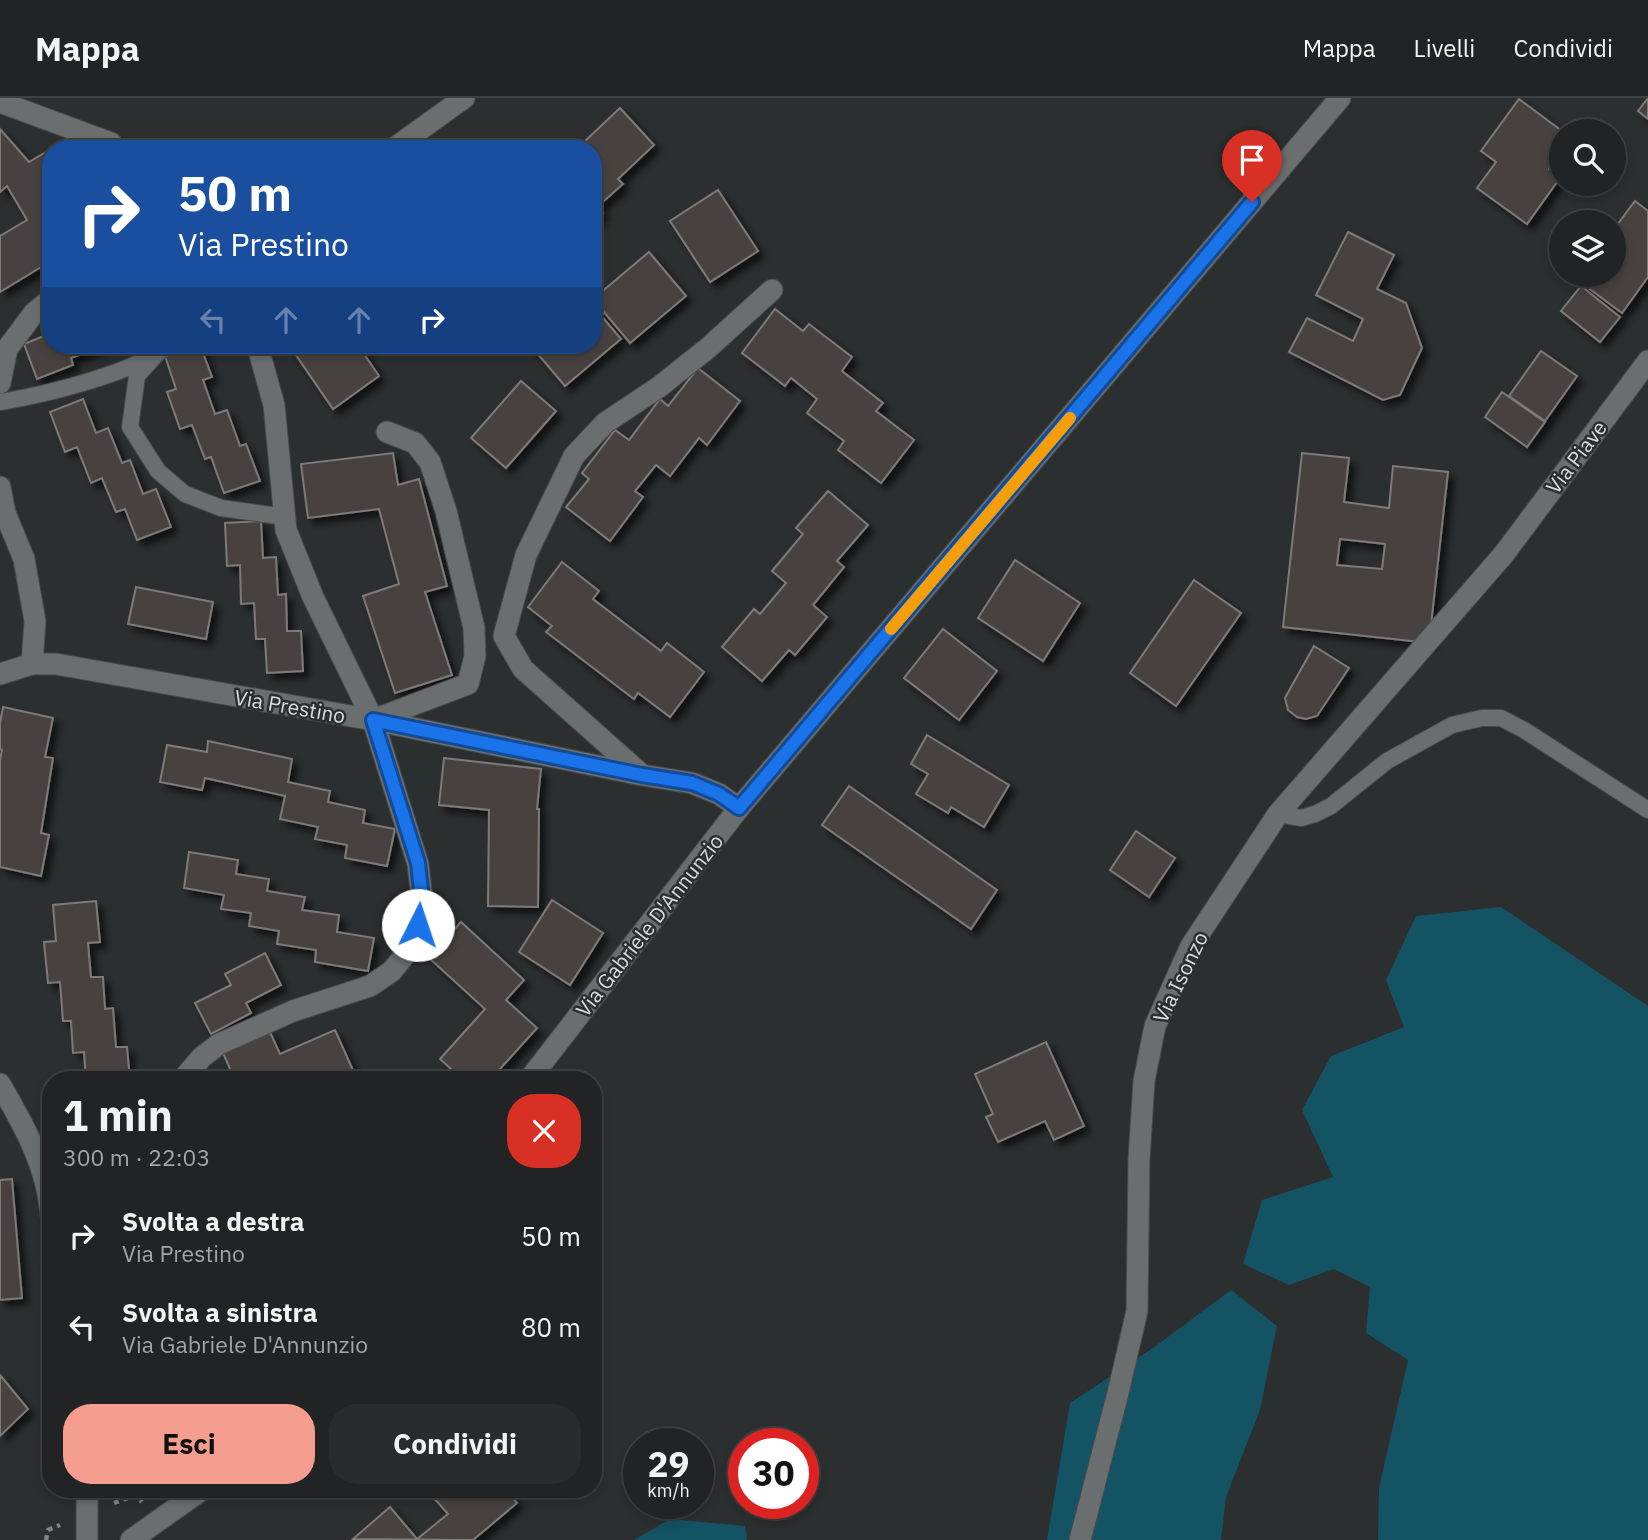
<!DOCTYPE html>
<html lang="it">
<head>
<meta charset="utf-8">
<style>
	body { margin:0; font-family:"IBM Plex Sans",sans-serif; background:#292b2c; color:#f1f3f6; height:100vh; display:flex; flex-direction:column; font-size:26px; white-space:nowrap }
	* { box-sizing:border-box; margin:0 }
	p { font-size:23px; color:#a2a4a6 }
	.icon { flex:none; width:38px; height:38px; fill:none; stroke:currentColor; stroke-width:2; stroke-linecap:round; stroke-linejoin:round }
	.map { position:relative; flex:1; overflow:hidden }
	.side { position:absolute; left:42px; top:973px; width:560px; height:427px; display:flex; flex-direction:column; background:#212324; border-radius:28px; box-shadow:0 4px 10px #0003,0 0 0 2px #3e4041 }
	.side>* { flex:none }
	.top-card { position:absolute; left:42px; top:42px; width:560px; height:214px; border-radius:28px; box-shadow:0 4px 10px #0003,0 0 0 2px #3e4041; background:#1a4fa0; color:#fff; overflow:hidden }
	.tools { position:absolute; left:1549px; top:21px; display:grid; gap:14px }
	.tools a { display:grid; place-items:center; width:77px; height:77px; border-radius:50%; background:#212324; box-shadow:0 4px 10px #0003,0 0 0 2px #3e4041; font-size:35px }
	.speed { position:absolute; left:623px; top:1330px; display:flex; gap:14px; font-size:35px; font-weight:700; text-align:center }
	.speed>* { display:grid; place-content:center; width:91px; height:91px; border-radius:50%; background:#212324; box-shadow:0 4px 10px #0003,0 0 0 2px #3e4041; line-height:1 }
	.speed small { font-size:18px; font-weight:400 }
	.speed .limit { border:10px solid #d22; background:#fff; color:#111 }
	.pin { position:absolute; display:grid; place-items:center; width:60px; height:60px; color:#fff; margin:-72px -30px; border-radius:50% 50% 50% 0; rotate:-45deg; box-shadow:0 0 7px #0007 }
	.pin .icon { rotate:45deg }
	.me { position:absolute; width:77px; margin:-38px; rotate:4deg; stroke-linejoin:round; filter:drop-shadow(0 0 5px #0008) }
	.turn { display:flex; align-items:center; gap:24px; height:147px; padding:0 21px; font-size:32px }
	.turn .icon { width:91px; height:91px; stroke-width:2.5 }
	.turn b { display:block; font-size:49px; line-height:60px }
	.lanes { display:flex; align-items:center; height:66px; padding:0 21px; background:#0003; justify-content:center; gap:35px; direction:ltr }
	.lanes .off { opacity:.35 }
	.round { display:grid; place-items:center; flex:none; width:74px; height:74px; border-radius:28px; background:#292b2c }
	.overview { display:flex; align-items:center; justify-content:space-between; height:119px; padding:0 21px }
	h1 { font-size:42px; font-weight:700; line-height:52px }
	.button { display:flex; gap:14px; margin-top:auto; padding:14px 21px }
	.button a { flex:1; height:80px; border-radius:28px; background:#f59d8e; color:#111; font-size:28px; font-weight:700; line-height:80px; text-align:center }
	.button a+a { background:#292b2c; color:#f1f3f6 }
	ul { padding:0; list-style:none }
	li { display:flex; align-items:center; gap:21px; height:91px; padding:0 21px }
	li div { flex:1 }
	li b { display:block; font-size:26px }
	li em { font-style:normal }
	header { display:flex; align-items:center; gap:42px; box-sizing:border-box; height:98px; padding:0 35px; background:#212324; border-bottom:2px solid #3e4041 }
	header strong { font-size:33px }
	nav { display:flex; gap:38px; margin-inline-start:auto; font-size:24px }
	.map>svg:first-child { display:block }
	.green { fill:#145363 }
	.building { fill:#464241; stroke:#7e7a79; stroke-width:2; fill-rule:evenodd; filter:url(#shadow) }
	.lines { fill:none; stroke-linecap:round; stroke-linejoin:round }
	.lane-casing { stroke:#474a4b; stroke-width:18 }
	.street-casing { stroke:#474a4b; stroke-width:23 }
	.secondary-casing { stroke:#474a4b; stroke-width:23 }
	.path { stroke:#828586; stroke-width:4.5; stroke-dasharray:5 5; stroke-linecap:butt }
	.lane { stroke:#6a6e6f; stroke-width:16 }
	.street { stroke:#6a6e6f; stroke-width:21 }
	.secondary { stroke:#6a6e6f; stroke-width:21 }
	.route-casing { stroke:#114b97; stroke-width:18 }
	.route { stroke:#1a73e8; stroke-width:12 }
	.slow { stroke:#f59e0b; stroke-width:12 }
	.labels { text-anchor:middle; dominant-baseline:central; stroke-width:5; stroke-linejoin:round; paint-order:stroke }
	.street-label { font-size:21px; fill:#d8dadb; stroke:#2c2f30 }
</style>
</head>
<body>
<header>
<strong>Mappa</strong>
<nav><a>Mappa</a><a>Livelli</a><a>Condividi</a></nav>
</header>
<div class="map">
<svg width="1648" height="1442" viewBox="0 0 1648 1442">
	<defs>
		<filter id="shadow"><feDropShadow dx="6" dy="6" stdDeviation="3.5" flood-color="#0009"/></filter>
	</defs>
	<rect width="100%" height="100%" fill="#2c2f30"/>
	<g class="green">
		<polygon points="1501,809 1648,908 1648,1442 1378,1442 1379,1390 1408,1262 1366,1235 1370,1189 1334,1171 1289,1187 1243,1166 1262,1102 1333,1079 1302,1012 1331,958 1404,929 1386,882 1416,818"/>
		<polygon points="1231,1192 1277,1228 1260,1312 1226,1399 1221,1442 1047,1442 1070,1305 1153,1250"/>
		<polygon points="670,1421 745,1428 747,1442 634,1442"/>
	</g>
	<g class="building">
		<polygon points="1648,0 1648,21 1638,13"/>
		<polygon points="1519,1 1562,33 1551,52 1559,58 1549,71 1560,80 1527,126 1477,90 1496,64 1481,53"/>
		<polygon points="620,10 654,47 618,81 623,86 597,109 603,115 593,124 593,51 587,51 589,49 584,44"/>
		<polygon points="0,31 29,64 51,51 51,112 41,118 51,134 51,163 0,194 0,138 27,122 7,88 0,94"/>
		<polygon points="76,37 84,51 51,51"/>
		<polygon points="718,92 758,153 710,184 670,123"/>
		<polygon points="1635,103 1648,113 1648,179 1622,215 1583,186 1590,177 1614,177 1614,145 1616,142 1614,140 1614,131"/>
		<polygon points="1348,134 1394,157 1377,191 1406,205 1422,250 1400,297 1383,302 1289,254 1307,220 1353,243 1363,221 1316,197"/>
		<polygon points="649,154 686,198 630,245 593,201"/>
		<polygon points="1581,188 1620,219 1600,244 1561,213"/>
		<polygon points="593,208 621,241 565,288 530,247 593,247"/>
		<polygon points="775,211 803,233 809,226 852,259 842,273 883,305 876,313 914,342 881,385 838,352 844,343 807,315 817,301 791,280 785,288 742,255"/>
		<polygon points="51,235 51,247 105,247 71,260 73,267 37,281 24,246"/>
		<polygon points="187,247 200,247 212,279 203,282 215,316 227,312 240,348 246,346 260,383 224,395 211,359 205,361 192,327 180,331 167,294 176,291 164,255"/>
		<polygon points="289,247 358,247 379,278 333,311"/>
		<polygon points="1541,253 1577,278 1545,323 1509,298"/>
		<polygon points="698,270 740,303 707,347 699,340 670,378 656,367 635,393 643,399 610,443 566,409 589,381 582,375 615,332 629,342 660,301 668,308"/>
		<polygon points="521,283 556,313 506,370 471,340"/>
		<polygon points="1502,294 1545,324 1527,349 1485,319"/>
		<polygon points="83,301 96,335 108,330 122,365 130,362 143,396 156,391 171,429 137,442 125,411 116,414 102,380 91,385 77,349 65,354 50,314"/>
		<polygon points="393,355 398,387 419,381 447,488 425,494 452,577 395,595 363,498 399,486 379,411 308,420 301,366"/>
		<path d="M 1302,355 L 1349,360 L 1344,404 L 1389,410 L 1393,368 L 1448,374 L 1429,545 L 1283,529 ZM 1340,441 L 1385,446 L 1382,471 L 1337,467 Z"/>
		<polygon points="828,393 868,427 837,463 844,469 813,507 827,519 795,557 789,552 762,583 722,549 754,511 760,516 786,485 772,473 803,436 796,430"/>
		<polygon points="261,423 263,460 276,459 278,497 286,496 287,533 301,533 303,573 267,575 265,541 256,541 254,505 241,506 240,467 227,468 225,425"/>
		<polygon points="1015,462 1080,505 1043,563 978,520"/>
		<polygon points="562,464 599,493 593,501 661,553 667,545 704,574 670,619 638,595 634,601 546,534 552,528 528,509"/>
		<polygon points="1194,482 1241,515 1176,608 1130,575"/>
		<polygon points="136,489 213,504 206,541 128,526"/>
		<polygon points="943,531 997,573 959,622 904,580"/>
		<polygon points="1314,548 1349,570 1317,618 1306,621 1297,619 1288,612 1285,600"/>
		<polygon points="3,609 53,620 45,659 53,660 41,735 49,737 41,778 0,769 0,662 2,652 0,651 0,625"/>
		<polygon points="927,637 1009,687 984,729 951,709 948,715 916,696 928,676 911,666"/>
		<polygon points="208,643 292,661 288,684 330,693 328,704 365,712 363,725 395,731 387,768 345,760 347,747 315,741 318,729 280,721 285,698 205,680 202,692 160,684 167,647 207,654"/>
		<polygon points="444,660 541,671 537,711 539,711 538,809 488,808 489,712 439,707"/>
		<polygon points="849,688 997,792 971,831 822,727"/>
		<polygon points="1136,733 1175,760 1149,799 1110,772"/>
		<polygon points="189,754 238,762 236,776 269,781 267,793 305,799 302,812 339,817 337,834 374,840 368,873 315,864 316,852 277,846 279,833 249,828 251,815 221,811 224,797 184,790"/>
		<polygon points="552,802 603,835 570,887 519,854"/>
		<polygon points="96,803 100,844 88,845 91,879 103,879 105,911 113,910 116,949 127,949 130,982 86,982 84,954 73,955 71,923 63,923 60,884 48,885 44,844 56,843 53,807"/>
		<polygon points="461,824 524,882 506,902 537,930 490,982 463,982 440,961 485,911 429,860"/>
		<polygon points="265,855 281,887 246,905 251,915 211,936 195,905 231,887 225,876"/>
		<polygon points="335,932 356,979 349,982 287,982 285,978 277,982 235,982 223,955 270,934 280,956"/>
		<polygon points="1046,944 1084,1028 1054,1042 1045,1023 998,1044 986,1019 993,1016 975,976"/>
		<polygon points="12,1081 22,1200 0,1202 0,1082"/>
		<polygon points="0,1277 28,1311 0,1338"/>
		<polygon points="442,1391 505,1391 517,1405 473,1442 353,1441 390,1409 417,1441 448,1416 433,1399"/>
	</g>
	<g class="lines">
		<defs>
			<g id="lane">
				<polyline points="155,258 137,278 130,329 158,373 185,396 221,410 285,419"/>
				<path d="M 0,304 C 44,297 135,275 169,247"/>
				<polyline points="1278,716 1301,720 1315,716 1331,708 1387,663 1452,627 1482,620 1501,620 1524,632 1648,712"/>
			</g>
			<g id="street">
				<polyline points="0,4 111,45 111,51"/>
				<polyline points="393,51 464,0"/>
				<polyline points="0,285 7,251 34,215 51,201"/>
				<polyline points="0,389 5,415 24,461 35,523 32,566"/>
				<polyline points="0,576 32,566 56,566 373,622 642,677 692,685 719,696 739,710"/>
				<polyline points="373,622 468,586 475,558 474,530 446,413 430,364 415,345 387,334"/>
				<polyline points="641,676 523,571 504,538 526,457 574,358 605,325 659,289 708,250 772,192"/>
				<polyline points="182,982 202,959 219,946 293,913 370,888 392,873 408,853 418,827 422,801 418,766 373,622 313,499 286,432 274,307 259,253 255,247"/>
				<path d="M 0,986 C 24,1028 47,1067 51,1117"/>
				<polyline points="85,1391 87,1401 87,1442"/>
				<polyline points="1080,1442 1118,1295 1137,1213 1139,1061 1144,983 1155,928 1191,848 1278,716 1504,456 1648,263"/>
			</g>
			<g id="secondary">
				<polyline points="529,982 739,710 1340,0"/>
				<polyline points="131,1442 203,1391"/>
			</g>
		</defs>
		<use href="#lane" class="lane-casing"/>
		<use href="#street" class="street-casing"/>
		<use href="#secondary" class="secondary-casing"/>
		<g class="path">
			<polyline points="114,1405 136,1397 142,1404"/>
			<polyline points="46,1442 48,1432 60,1427"/>
		</g>
		<use href="#lane" class="lane"/>
		<use href="#street" class="street"/>
		<use href="#secondary" class="secondary"/>
	</g>
	<g class="lines">
		<defs>
			<polyline id="route" points="418,827 422,801 418,765 373,622 642,677 692,685 719,696 739,710 1252,104"/>
		</defs>
		<use href="#route" class="route-casing"/>
		<use href="#route" class="route"/>
		<polyline class="slow" points="891,531 1070,320"/>
	</g>
	<g class="labels">
		<g class="street-label">
			<text transform="translate(1576 359) rotate(-53)">Via Piave</text>
			<text transform="translate(290 608) rotate(10)">Via Prestino</text>
			<text transform="translate(649 827) rotate(-52)">Via Gabriele D'Annunzio</text>
			<text transform="translate(1180 879) rotate(-64)">Via Isonzo</text>
		</g>
	</g>
</svg>
<div class="tools">
<a><svg class="icon" aria-label="search" viewBox="0 0 24 24"><circle cx="10" cy="10" r="6"/><path d="M15 15l6 6"/></svg></a>
<a><svg class="icon" aria-label="layers" viewBox="0 0 24 24"><path d="M12 4l9 5-9 5-9-5zM3 14l9 5 9-5"/></svg></a>
</div>
<div class="speed"><div>29<small>km/h</small></div><div class="limit">30</div></div>
<div class="pin" style="left:1252px;top:104px;background:#d93025"><svg class="icon" aria-label="arrive" viewBox="0 0 24 24"><path d="M6 21V4h12l-3 4 3 4H6"/></svg></div>
<svg class="me" style="left:418px;top:827px" viewBox="-20 -20 40 40"><circle r="19" fill="#fff"/><path d="M0-13L10 11 0 6-10 11z" fill="#1a73e8"/></svg>
<div class="top-card">
<div class="turn"><svg class="icon" aria-label="right" viewBox="0 0 24 24"><path d="M7 20v-9h11M14 6l5 5-5 5"/></svg><div><b>50 m</b>Via Prestino</div></div>
<div class="lanes"><svg class="icon off" aria-label="left" viewBox="0 0 24 24"><path d="M17 20v-9H6M10 6l-5 5 5 5"/></svg><svg class="icon off" aria-label="ahead" viewBox="0 0 24 24"><path d="M12 20V5M6 11l6-6 6 6"/></svg><svg class="icon off" aria-label="ahead" viewBox="0 0 24 24"><path d="M12 20V5M6 11l6-6 6 6"/></svg><svg class="icon" aria-label="right" viewBox="0 0 24 24"><path d="M7 20v-9h11M14 6l5 5-5 5"/></svg></div>
</div>
<section class="side">
<div class="overview"><div><h1>1 min</h1><p>300 m · 22:03</p></div><a class="round" style="background:#d93025;color:#fff"><svg class="icon" aria-label="close" viewBox="0 0 24 24"><path d="M6 6l12 12M18 6L6 18"/></svg></a></div>
<ul>
<li><svg class="icon" aria-label="right" viewBox="0 0 24 24"><path d="M7 20v-9h11M14 6l5 5-5 5"/></svg><div><b>Svolta a destra</b><p>Via Prestino</p></div><em>50 m</em></li>
<li><svg class="icon" aria-label="left" viewBox="0 0 24 24"><path d="M17 20v-9H6M10 6l-5 5 5 5"/></svg><div><b>Svolta a sinistra</b><p>Via Gabriele D'Annunzio</p></div><em>80 m</em></li>
</ul>
<div class="button"><a>Esci</a><a>Condividi</a></div>
</section>
</div>
</body>
</html>
